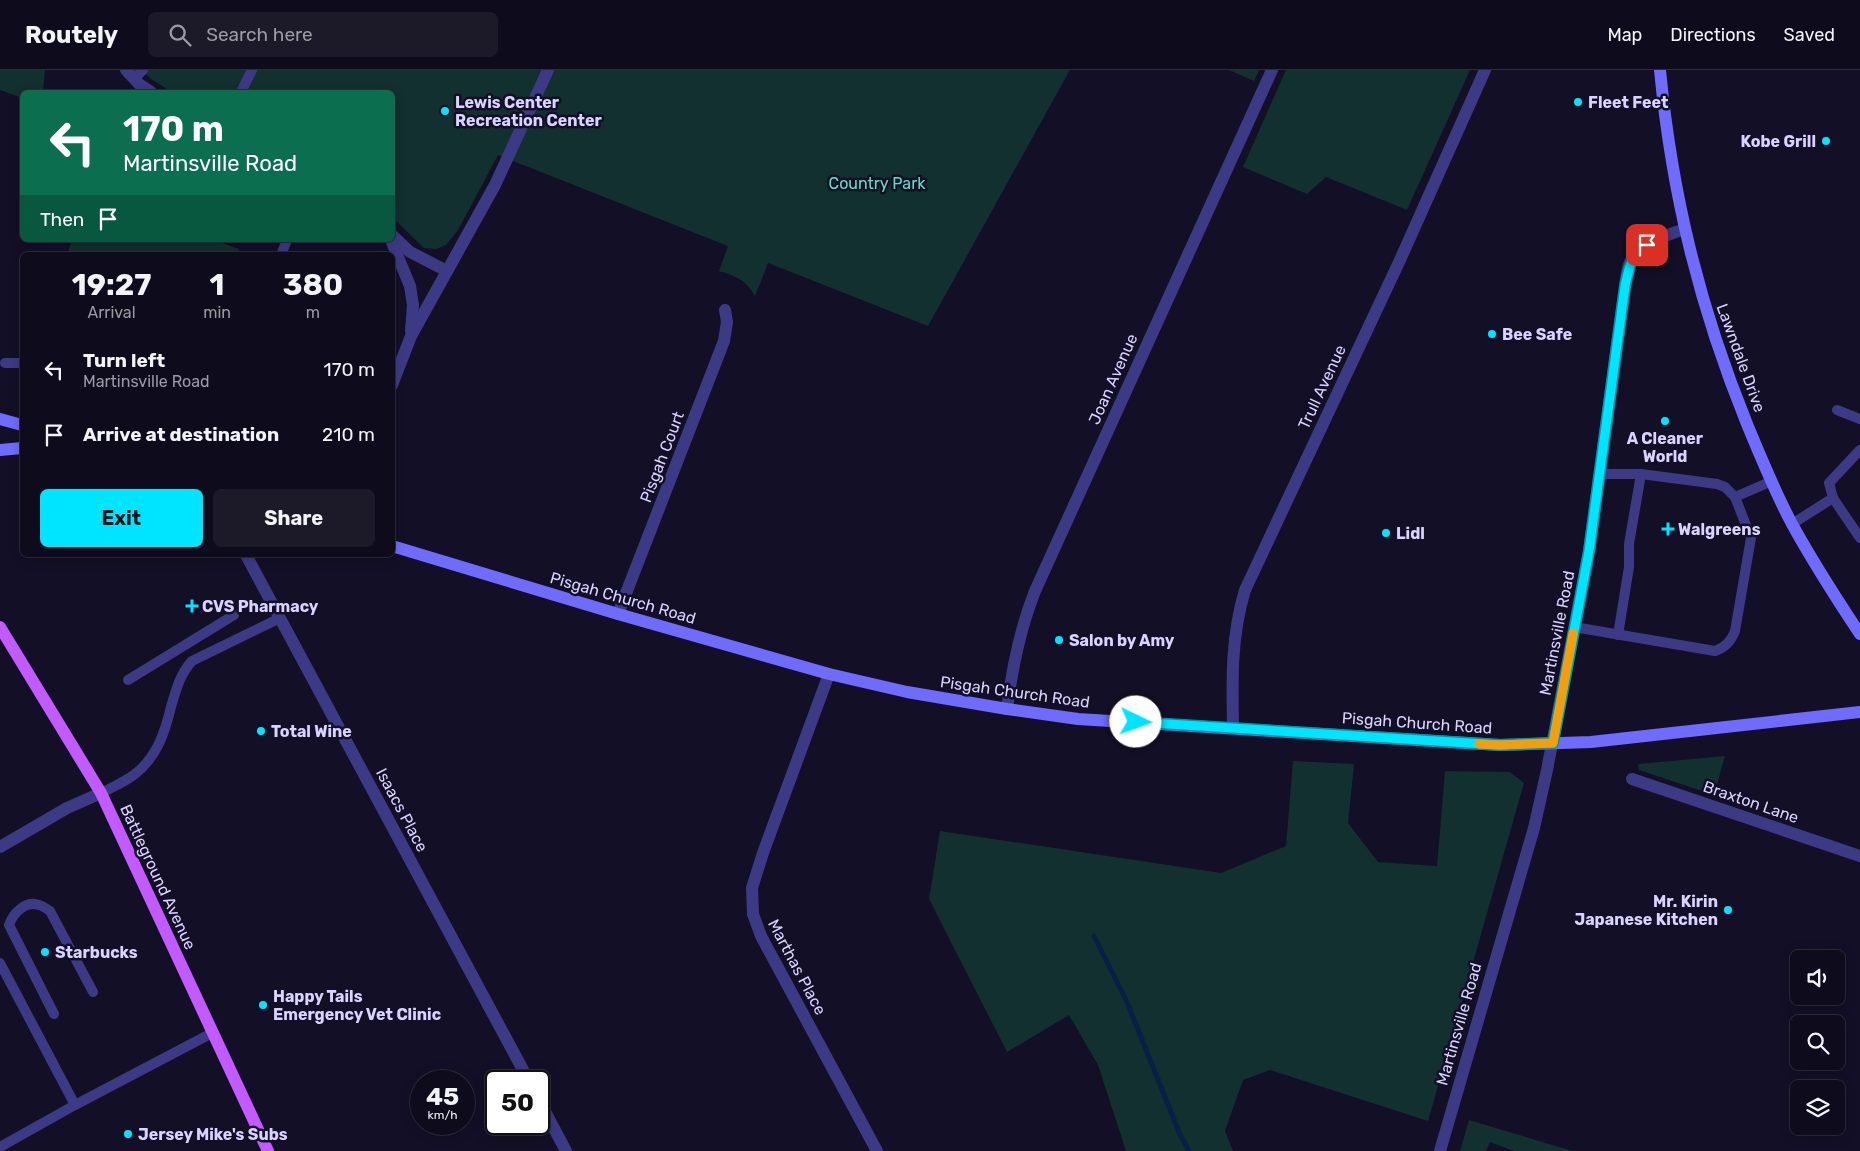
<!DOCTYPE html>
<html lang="en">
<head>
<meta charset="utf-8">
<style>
	body { margin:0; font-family:Rubik,sans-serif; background:#1c1929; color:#f1f3f6; height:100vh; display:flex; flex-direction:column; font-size:19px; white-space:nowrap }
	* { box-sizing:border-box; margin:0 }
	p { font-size:16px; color:#9b9ba3 }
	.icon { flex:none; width:28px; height:28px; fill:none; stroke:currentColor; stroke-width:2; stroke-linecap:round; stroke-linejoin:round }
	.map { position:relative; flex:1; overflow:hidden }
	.side { position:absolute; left:20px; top:182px; width:375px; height:305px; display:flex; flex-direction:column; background:#0e0b1c; border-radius:8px; box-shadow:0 2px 12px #0003,0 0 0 1px #2e2b3b }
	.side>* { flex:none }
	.top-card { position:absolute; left:20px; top:20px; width:375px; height:152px; border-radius:8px; box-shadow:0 2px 12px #0003,0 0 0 1px #2e2b3b; background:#0b6e4f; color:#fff; overflow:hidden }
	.tools { position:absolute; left:1790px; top:880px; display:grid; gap:10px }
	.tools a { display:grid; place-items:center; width:55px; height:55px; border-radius:8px; background:#0e0b1c; box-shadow:0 2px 12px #0003,0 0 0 1px #2e2b3b; font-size:25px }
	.speed { position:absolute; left:410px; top:1000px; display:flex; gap:10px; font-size:25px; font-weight:700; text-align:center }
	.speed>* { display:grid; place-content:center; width:65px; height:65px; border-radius:50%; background:#0e0b1c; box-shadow:0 2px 12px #0003,0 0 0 1px #2e2b3b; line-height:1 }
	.speed small { font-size:12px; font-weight:400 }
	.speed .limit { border:2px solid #111; border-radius:8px; background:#fff; color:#111 }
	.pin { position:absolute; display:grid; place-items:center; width:42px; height:42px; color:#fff; margin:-21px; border-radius:10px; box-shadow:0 2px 8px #0006 }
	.me { position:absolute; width:55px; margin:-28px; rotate:93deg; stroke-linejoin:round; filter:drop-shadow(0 0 4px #0008) }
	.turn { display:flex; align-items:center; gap:18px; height:105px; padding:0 20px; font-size:22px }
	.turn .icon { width:65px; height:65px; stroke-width:2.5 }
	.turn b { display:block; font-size:35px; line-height:42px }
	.then { display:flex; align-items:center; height:48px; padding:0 20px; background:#0003; gap:10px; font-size:19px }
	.eta { display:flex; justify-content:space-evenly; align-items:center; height:85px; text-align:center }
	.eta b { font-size:30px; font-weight:700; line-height:35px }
	.button { display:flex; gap:10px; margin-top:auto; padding:10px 20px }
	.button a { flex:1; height:58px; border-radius:8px; background:#00e5ff; color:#111; font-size:20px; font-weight:700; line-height:58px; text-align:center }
	.button a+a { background:#1c1929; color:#f1f3f6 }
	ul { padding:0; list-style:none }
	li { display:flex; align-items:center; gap:15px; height:65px; padding:0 20px }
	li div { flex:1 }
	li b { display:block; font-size:19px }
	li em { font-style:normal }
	header { display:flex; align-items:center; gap:30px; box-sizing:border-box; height:70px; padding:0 25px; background:#0e0b1c; border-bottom:1px solid #2e2b3b }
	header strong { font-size:24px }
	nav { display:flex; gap:28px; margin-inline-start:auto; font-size:18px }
	.search { width:350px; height:45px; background:#1c1929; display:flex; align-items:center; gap:12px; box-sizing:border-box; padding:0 18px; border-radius:8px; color:#9b9ba3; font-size:19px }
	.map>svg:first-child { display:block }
	.green { fill:#12302f }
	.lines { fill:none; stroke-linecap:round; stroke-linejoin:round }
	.stream { stroke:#0a1f44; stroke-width:5 }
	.service { stroke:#3d3a85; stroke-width:10 }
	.minor { stroke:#3d3a85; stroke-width:12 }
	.secondary { stroke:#6f6bff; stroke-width:12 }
	.primary { stroke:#c25bff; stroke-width:12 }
	.route-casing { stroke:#0095a6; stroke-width:12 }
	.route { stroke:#00e5ff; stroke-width:9 }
	.slow { stroke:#f59e0b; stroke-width:9 }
	.poi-dot { fill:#00e5ff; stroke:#130f26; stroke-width:2 }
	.labels { text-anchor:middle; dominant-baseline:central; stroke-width:5; stroke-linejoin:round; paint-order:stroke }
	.poi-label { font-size:16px; font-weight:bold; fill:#d9d4ff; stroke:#130f26; text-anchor:start }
	.park-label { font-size:16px; fill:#5fe0c0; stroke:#130f26 }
	.street-label { font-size:16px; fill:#d9d4ff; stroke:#130f26 }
</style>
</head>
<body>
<header>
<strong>Routely</strong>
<div class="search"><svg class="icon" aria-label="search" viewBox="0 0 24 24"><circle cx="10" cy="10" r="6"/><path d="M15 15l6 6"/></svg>Search here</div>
<nav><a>Map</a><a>Directions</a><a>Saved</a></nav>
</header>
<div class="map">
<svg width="1860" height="1081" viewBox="0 0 1860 1081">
	<rect width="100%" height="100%" fill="#130f26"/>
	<g class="green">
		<polygon points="0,0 45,0 43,22 22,22 22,28 0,20"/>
		<path d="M 142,0 L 1070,0 L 928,256 L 768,193 L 755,226 C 745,209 737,207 719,201 L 728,176 L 498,85 L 458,160 L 446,175 L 436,179 L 424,178 L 393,148 L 392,22 L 172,22 L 151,9 Z"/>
		<polygon points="1229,0 1259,0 1254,11"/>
		<polygon points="1286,0 1470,0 1407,140 1326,107 1307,124 1243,97"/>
		<polygon points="72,170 214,170 239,179 237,185 67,185"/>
		<polygon points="1725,686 1714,725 1639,700 1638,694"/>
		<polygon points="1293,691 1354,694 1348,753 1378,792 1437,796 1445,701 1510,702 1524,713 1428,1051 1270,1000 1243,1010 1225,1061 1233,1081 1126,1081 1098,995 1069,945 1007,982 929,829 940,761 1221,803 1286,776"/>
		<polygon points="1469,1050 1573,1081 1514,1081 1490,1072 1486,1081 1460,1081"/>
	</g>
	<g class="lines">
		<polyline class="stream" points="1094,866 1127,932 1179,1062 1189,1081"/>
		<g class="service">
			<polyline points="134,9 143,0"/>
			<polyline points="241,22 252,0"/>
			<polyline points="281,185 287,170"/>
			<polyline points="5,293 22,293"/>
			<polyline points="1837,340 1860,349"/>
			<polyline points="1860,380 1829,413 1833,428 1860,468"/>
			<polyline points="1735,427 1772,411"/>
			<polyline points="1792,454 1833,428"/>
			<path d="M 1574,557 L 1715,581 C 1726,577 1731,571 1735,561 L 1751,468 L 1735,427 L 1725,417 L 1717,414 L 1641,404 L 1600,404"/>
			<polyline points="1618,565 1629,497 1629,474 1641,404"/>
			<polyline points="128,610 234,545"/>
			<path d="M 101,723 C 112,717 125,712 135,704 C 157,687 165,662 171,637 C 176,620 180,604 192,591 L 280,548"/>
			<polyline points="0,893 75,1035 212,963"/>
			<path d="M 54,944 L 9,855 C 13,843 26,830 39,835 C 43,836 47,839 50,841 L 93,922"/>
			<polyline points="0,1077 75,1035"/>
		</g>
		<g class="minor">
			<polyline points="126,0 139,14 151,22"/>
			<polyline points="392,165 410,182 447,201"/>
			<polyline points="391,170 410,216 413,235 411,261"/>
			<polyline points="392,315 411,266 495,115 548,0"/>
			<polyline points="246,485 529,1011"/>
			<polyline points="618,544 724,271 727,252 725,240"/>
			<polyline points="829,604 763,783 752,818 753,844 761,866 877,1081"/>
			<path d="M 1007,639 C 1012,598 1020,559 1035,521 L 1272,0"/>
			<path d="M 1233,658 C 1232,611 1231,566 1245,520 L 1400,190 L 1485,0"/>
			<polyline points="1632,709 1860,786"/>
			<polyline points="0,777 67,738 101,723"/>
			<polyline points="539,1030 566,1081"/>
			<path d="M 1440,1081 L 1534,758 L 1547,700 L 1589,481 L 1625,216 C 1626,208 1627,199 1630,192 C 1639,173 1666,166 1684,159"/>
		</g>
		<g class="secondary">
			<path d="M 1660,0 C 1672,126 1700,238 1747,354 C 1761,388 1775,422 1792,454 C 1813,492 1836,528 1860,564"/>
			<polyline points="0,349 22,355"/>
			<polyline points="0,380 22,378"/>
			<polyline points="392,476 618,544 829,604 907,622 1007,639 1078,649 1500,675 1591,672 1860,642"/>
		</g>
		<polyline class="primary" points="0,557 101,723 268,1081"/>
	</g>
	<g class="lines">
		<defs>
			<path id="route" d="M 1136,652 L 1500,675 L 1553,673 L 1589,481 L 1625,216 C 1629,198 1631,184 1647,175"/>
		</defs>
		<use href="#route" class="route-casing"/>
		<use href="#route" class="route"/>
		<polyline class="slow" points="1479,674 1500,675 1553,673 1573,563"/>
	</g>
	<g class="poi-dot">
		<circle cx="1578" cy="32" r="5"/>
		<circle cx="445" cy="41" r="5"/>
		<circle cx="1826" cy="71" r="5"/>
		<circle cx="1492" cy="264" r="5"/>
		<circle cx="1665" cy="351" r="5"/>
		<path d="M1665.5 451.5h5v5h5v5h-5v5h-5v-5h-5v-5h5z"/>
		<circle cx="1386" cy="463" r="5"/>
		<path d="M189.5 528.5h5v5h5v5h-5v5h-5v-5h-5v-5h5z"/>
		<circle cx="1059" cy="570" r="5"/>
		<circle cx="261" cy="661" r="5"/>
		<circle cx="1728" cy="840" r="5"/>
		<circle cx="45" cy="882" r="5"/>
		<circle cx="263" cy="935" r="5"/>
		<circle cx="128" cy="1064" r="5"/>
	</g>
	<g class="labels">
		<g class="poi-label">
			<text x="455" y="32">Lewis Center<tspan x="455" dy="18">Recreation Center</tspan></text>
			<text x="1588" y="32">Fleet Feet</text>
			<text x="1816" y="71" text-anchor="end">Kobe Grill</text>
			<text x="1502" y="264">Bee Safe</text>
			<text x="1665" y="368" text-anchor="middle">A Cleaner<tspan x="1665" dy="18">World</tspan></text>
			<text x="1678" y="459">Walgreens</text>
			<text x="1396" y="463">Lidl</text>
			<text x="202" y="536">CVS Pharmacy</text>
			<text x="1069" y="570">Salon by Amy</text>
			<text x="271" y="661">Total Wine</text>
			<text x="1718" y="831" text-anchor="end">Mr. Kirin<tspan x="1718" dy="18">Japanese Kitchen</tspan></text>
			<text x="55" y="882">Starbucks</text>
			<text x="273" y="926">Happy Tails<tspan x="273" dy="18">Emergency Vet Clinic</tspan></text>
			<text x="138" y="1064">Jersey Mike's Subs</text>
		</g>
		<g class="park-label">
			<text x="877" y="113">Country Park</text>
		</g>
		<g class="street-label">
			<text transform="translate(1741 288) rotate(70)">Lawndale Drive</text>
			<text transform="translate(1113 309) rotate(-66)">Joan Avenue</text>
			<text transform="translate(1322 317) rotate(-65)">Trull Avenue</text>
			<text transform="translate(662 387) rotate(-69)">Pisgah Court</text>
			<text transform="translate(623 528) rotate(16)">Pisgah Church Road</text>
			<text transform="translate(1557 563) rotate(-79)">Martinsville Road</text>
			<text transform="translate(1015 622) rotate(8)">Pisgah Church Road</text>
			<text transform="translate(1417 653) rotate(4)">Pisgah Church Road</text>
			<text transform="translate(1751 732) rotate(19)">Braxton Lane</text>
			<text transform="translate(402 740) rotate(62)">Isaacs Place</text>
			<text transform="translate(158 807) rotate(65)">Battleground Avenue</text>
			<text transform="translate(797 897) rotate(62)">Marthas Place</text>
			<text transform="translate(1459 954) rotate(-74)">Martinsville Road</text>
		</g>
	</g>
</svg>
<div class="tools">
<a><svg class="icon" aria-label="sound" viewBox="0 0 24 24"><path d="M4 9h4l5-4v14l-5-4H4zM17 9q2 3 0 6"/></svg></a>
<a><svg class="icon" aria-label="search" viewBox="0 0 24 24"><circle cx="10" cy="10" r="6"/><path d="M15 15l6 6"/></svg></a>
<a><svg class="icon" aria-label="layers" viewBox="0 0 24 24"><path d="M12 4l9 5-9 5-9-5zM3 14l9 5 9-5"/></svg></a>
</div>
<div class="speed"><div>45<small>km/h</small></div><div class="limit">50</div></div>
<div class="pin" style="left:1647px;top:175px;background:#d93025"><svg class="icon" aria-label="arrive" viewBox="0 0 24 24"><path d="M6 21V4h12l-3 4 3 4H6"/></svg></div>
<svg class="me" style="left:1136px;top:652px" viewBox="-20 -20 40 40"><circle r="19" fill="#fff"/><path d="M0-13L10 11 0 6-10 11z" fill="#00e5ff"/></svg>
<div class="top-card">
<div class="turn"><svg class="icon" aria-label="left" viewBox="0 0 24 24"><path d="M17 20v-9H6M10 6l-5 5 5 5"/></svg><div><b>170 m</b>Martinsville Road</div></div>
<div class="then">Then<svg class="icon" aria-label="arrive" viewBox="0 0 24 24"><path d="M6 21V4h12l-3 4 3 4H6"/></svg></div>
</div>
<section class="side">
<div class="eta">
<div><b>19:27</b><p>Arrival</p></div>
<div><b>1</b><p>min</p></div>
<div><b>380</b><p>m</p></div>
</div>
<ul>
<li><svg class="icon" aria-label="left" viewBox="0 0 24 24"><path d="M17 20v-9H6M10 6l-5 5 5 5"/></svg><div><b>Turn left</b><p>Martinsville Road</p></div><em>170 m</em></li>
<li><svg class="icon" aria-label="arrive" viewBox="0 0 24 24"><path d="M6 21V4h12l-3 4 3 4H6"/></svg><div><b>Arrive at destination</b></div><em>210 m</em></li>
</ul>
<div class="button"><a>Exit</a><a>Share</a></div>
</section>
</div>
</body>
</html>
